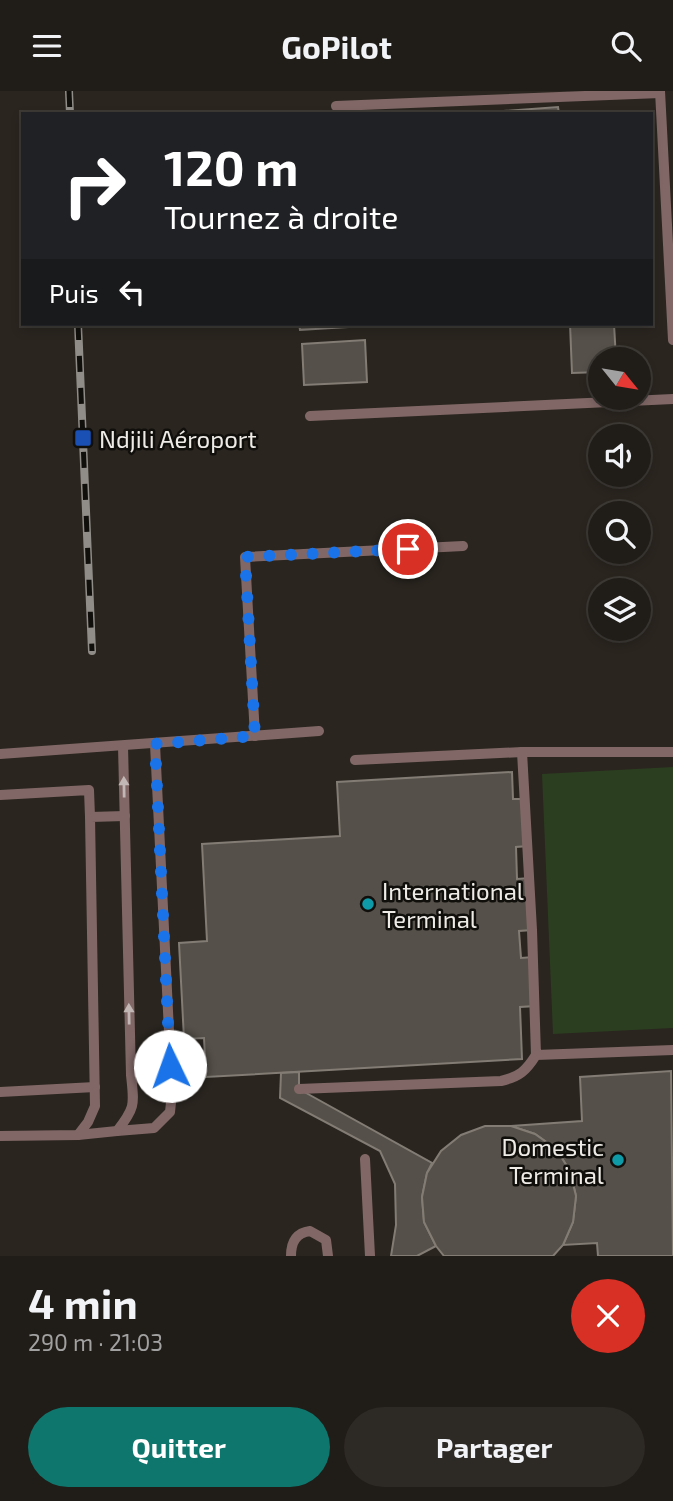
<!DOCTYPE html>
<html lang="fr">
<head>
<meta charset="utf-8">
<style>
	body { margin:0; font-family:"Exo 2",sans-serif; background:#2d2924; color:#f1f3f6; height:100vh; display:flex; flex-direction:column; font-size:26px; white-space:nowrap }
	* { box-sizing:border-box; margin:0 }
	p { font-size:23px; color:#a2a1a1 }
	.icon { flex:none; width:38px; height:38px; fill:none; stroke:currentColor; stroke-width:2; stroke-linecap:round; stroke-linejoin:round }
	.map { position:relative; height:1165px; overflow:hidden }
	.sheet { display:flex; flex-direction:column; background:#201c17; flex:1 }
	.sheet>* { flex:none }
	.hud { position:absolute; left:21px; top:21px; width:632px; height:214px; border-radius:0px; box-shadow:0 4px 10px #0003,0 0 0 2px #3d3a36; background:#202124; color:#fff; overflow:hidden }
	.needle { width:46px; rotate:120deg }
	.fabs { position:absolute; left:588px; top:256px; display:grid; gap:14px }
	.fabs a { display:grid; place-items:center; width:63px; height:63px; border-radius:50%; background:#201c17; box-shadow:0 4px 10px #0003,0 0 0 2px #3d3a36; font-size:35px }
	.pin { position:absolute; display:grid; place-items:center; width:60px; height:60px; color:#fff; margin:-30px; border:4px solid #fff; border-radius:50%; box-shadow:0 2px 7px #0007 }
	.me { position:absolute; width:77px; margin:-38px; rotate:357deg; stroke-linejoin:round; filter:drop-shadow(0 0 5px #0008) }
	.turn { display:flex; align-items:center; gap:24px; height:147px; padding:0 28px; font-size:32px }
	.turn .icon { width:91px; height:91px; stroke-width:2.5 }
	.turn b { display:block; font-size:49px; line-height:60px }
	.then { display:flex; align-items:center; height:66px; padding:0 28px; background:#0003; gap:14px; font-size:26px }
	.round { display:grid; place-items:center; flex:none; width:74px; height:74px; border-radius:37px; background:#2d2924 }
	.summary { display:flex; align-items:center; justify-content:space-between; height:119px; padding:0 28px }
	h1 { font-size:42px; font-weight:700; line-height:52px }
	.action { display:flex; gap:14px; margin-top:auto; padding:14px 28px }
	.action a { flex:1; height:80px; border-radius:42px; background:#0f766e; color:#fff; font-size:28px; font-weight:700; line-height:80px; text-align:center }
	.action a+a { background:#2d2924; color:#f1f3f6 }
	header { display:flex; justify-content:space-between; align-items:center; height:91px; padding:0 28px; background:#201c17; font-size:32px; font-weight:700 }
	.map>svg:first-child { display:block }
	.green { fill:#2b3e20 }
	.building { fill:#555049; stroke:#827c75; stroke-width:2 }
	.lines { fill:none; stroke-linecap:round; stroke-linejoin:round }
	.lane { stroke:#816867; stroke-width:10 }
	.rail-casing { stroke:#908c87; stroke-width:8 }
	.rail { stroke:#110f0c; stroke-width:5; stroke-dasharray:16; stroke-linecap:butt }
	.oneway { fill:#c2b7b4 }
	.route { stroke:#1a73e8; stroke-width:12; stroke-dasharray:0 21.6 }
	.transit-dot { fill:#1a4fb4; stroke:#110f0c; stroke-width:2.5 }
	.culture-dot { fill:#0f9aa8; stroke:#110f0c; stroke-width:2.5 }
	.labels { text-anchor:middle; dominant-baseline:central; stroke-width:5; stroke-linejoin:round; paint-order:stroke }
	.poi-label { font-size:24px; fill:#eeebe7; stroke:#110f0c; text-anchor:start }
</style>
</head>
<body>
<header><svg class="icon" aria-label="menu" viewBox="0 0 24 24"><path d="M4 6h16M4 12h16M4 18h16"/></svg>GoPilot<svg class="icon" aria-label="search" viewBox="0 0 24 24"><circle cx="10" cy="10" r="6"/><path d="M15 15l6 6"/></svg></header>
<div class="map">
<svg width="673" height="1165" viewBox="0 0 673 1165">
	<rect width="100%" height="100%" fill="#2a251f"/>
	<polygon class="green" points="673,676 673,937 553,943 542,683"/>
	<g class="building">
		<polygon points="558,16 559,23 490,23 490,21"/>
		<polygon points="299,233 364,233 364,235 300,239"/>
		<polygon points="570,233 614,233 616,268 600,268 600,281 572,282"/>
		<polygon points="365,249 367,291 304,294 302,253"/>
		<polygon points="512,681 513,708 526,708 528,755 516,756 517,788 529,787 532,839 519,840 521,867 533,866 536,915 520,916 522,968 206,986 204,947 184,948 179,852 207,850 202,753 340,745 337,691"/>
		<polygon points="671,980 673,1165 598,1165 597,1152 563,1154 573,1131 576,1105 570,1080 556,1058 535,1043 511,1035 582,1030 580,986"/>
		<polygon points="299,981 299,998 432,1072 427,1082 422,1106 424,1131 436,1155 417,1165 391,1165 396,1134 395,1093 380,1060 280,1007 281,982"/>
		<polygon points="485,1035 511,1035 535,1043 556,1058 570,1080 576,1105 573,1131 563,1154 553,1165 444,1165 436,1155 424,1131 422,1106 427,1082 441,1060 461,1044"/>
	</g>
	<g class="lines">
		<g class="lane">
			<polyline points="660,0 673,249"/>
			<polyline points="336,15 660,2"/>
			<polyline points="310,325 673,308"/>
			<polyline points="255,645 245,466 463,455"/>
			<polyline points="522,661 532,839 536,964 673,959"/>
			<polyline points="0,663 319,640"/>
			<polyline points="355,669 522,661 673,661"/>
			<polyline points="0,704 89,699 90,726"/>
			<path d="M 299,998 L 501,990 C 519,986 526,980 536,964"/>
			<polyline points="0,1001 95,996"/>
			<polyline points="117,1040 154,1037 170,1021 172,1002 155,653"/>
			<polyline points="78,1044 88,1031 95,1015 90,726 125,725"/>
			<path d="M 0,1045 L 78,1044 L 117,1040 C 136,1016 134,1013 131,984 L 123,655"/>
			<polyline points="365,1068 370,1165"/>
			<path d="M 291,1165 C 291,1151 296,1142 310,1140 L 326,1149 L 328,1165"/>
		</g>
		<defs>
			<g id="rail">
				<polyline points="69,0 70,23"/>
				<polyline points="78,233 92,560"/>
			</g>
		</defs>
		<use href="#rail" class="rail-casing"/>
		<use href="#rail" class="rail"/>
	</g>
	<defs><path id="oneway-solid" d="M-6-.8H1V-3.2L6.5 0L1 3.2V.8H-6Z" transform="scale(1.75)"/></defs>
	<g class="oneway">
		<use href="#oneway-solid" transform="translate(124 696) rotate(-91)"/>
		<use href="#oneway-solid" transform="translate(129 923) rotate(-91)"/>
	</g>
	<g class="lines">
		<polyline class="route" points="170,975 155,653 255,645 245,466 408,458"/>
	</g>
	<rect class="transit-dot" x="74" y="338" width="18" height="18" rx="3.5"/>
	<g class="culture-dot">
		<circle cx="368" cy="813" r="7"/>
		<circle cx="618" cy="1069" r="7"/>
	</g>
	<g class="labels">
		<g class="poi-label">
			<text x="99" y="347">Ndjili Aéroport</text>
			<text x="382" y="799">International<tspan x="382" dy="28">Terminal</tspan></text>
			<text x="604" y="1055" text-anchor="end">Domestic<tspan x="604" dy="28">Terminal</tspan></text>
		</g>
	</g>
</svg>
<div class="fabs">
<a><svg class="needle" viewBox="-14 -14 28 28"><path d="M0-13l5 13h-10z" fill="#e53935"/><path d="M0 13l5-13h-10z" fill="#a2a1a1"/></svg></a>
<a><svg class="icon" aria-label="sound" viewBox="0 0 24 24"><path d="M4 9h4l5-4v14l-5-4H4zM17 9q2 3 0 6"/></svg></a>
<a><svg class="icon" aria-label="search" viewBox="0 0 24 24"><circle cx="10" cy="10" r="6"/><path d="M15 15l6 6"/></svg></a>
<a><svg class="icon" aria-label="layers" viewBox="0 0 24 24"><path d="M12 4l9 5-9 5-9-5zM3 14l9 5 9-5"/></svg></a>
</div>
<div class="pin" style="left:408px;top:458px;background:#d93025"><svg class="icon" aria-label="arrive" viewBox="0 0 24 24"><path d="M6 21V4h12l-3 4 3 4H6"/></svg></div>
<svg class="me" style="left:170px;top:975px" viewBox="-20 -20 40 40"><circle r="19" fill="#fff"/><path d="M0-13L10 11 0 6-10 11z" fill="#1a73e8"/></svg>
<div class="hud">
<div class="turn"><svg class="icon" aria-label="right" viewBox="0 0 24 24"><path d="M7 20v-9h11M14 6l5 5-5 5"/></svg><div><b>120 m</b>Tournez à droite</div></div>
<div class="then">Puis<svg class="icon" aria-label="left" viewBox="0 0 24 24"><path d="M17 20v-9H6M10 6l-5 5 5 5"/></svg></div>
</div>
</div>
<section class="sheet">
<div class="summary"><div><h1>4 min</h1><p>290 m · 21:03</p></div><a class="round" style="background:#d93025;color:#fff"><svg class="icon" aria-label="close" viewBox="0 0 24 24"><path d="M6 6l12 12M18 6L6 18"/></svg></a></div>
<div class="action"><a>Quitter</a><a>Partager</a></div>
</section>
</body>
</html>
